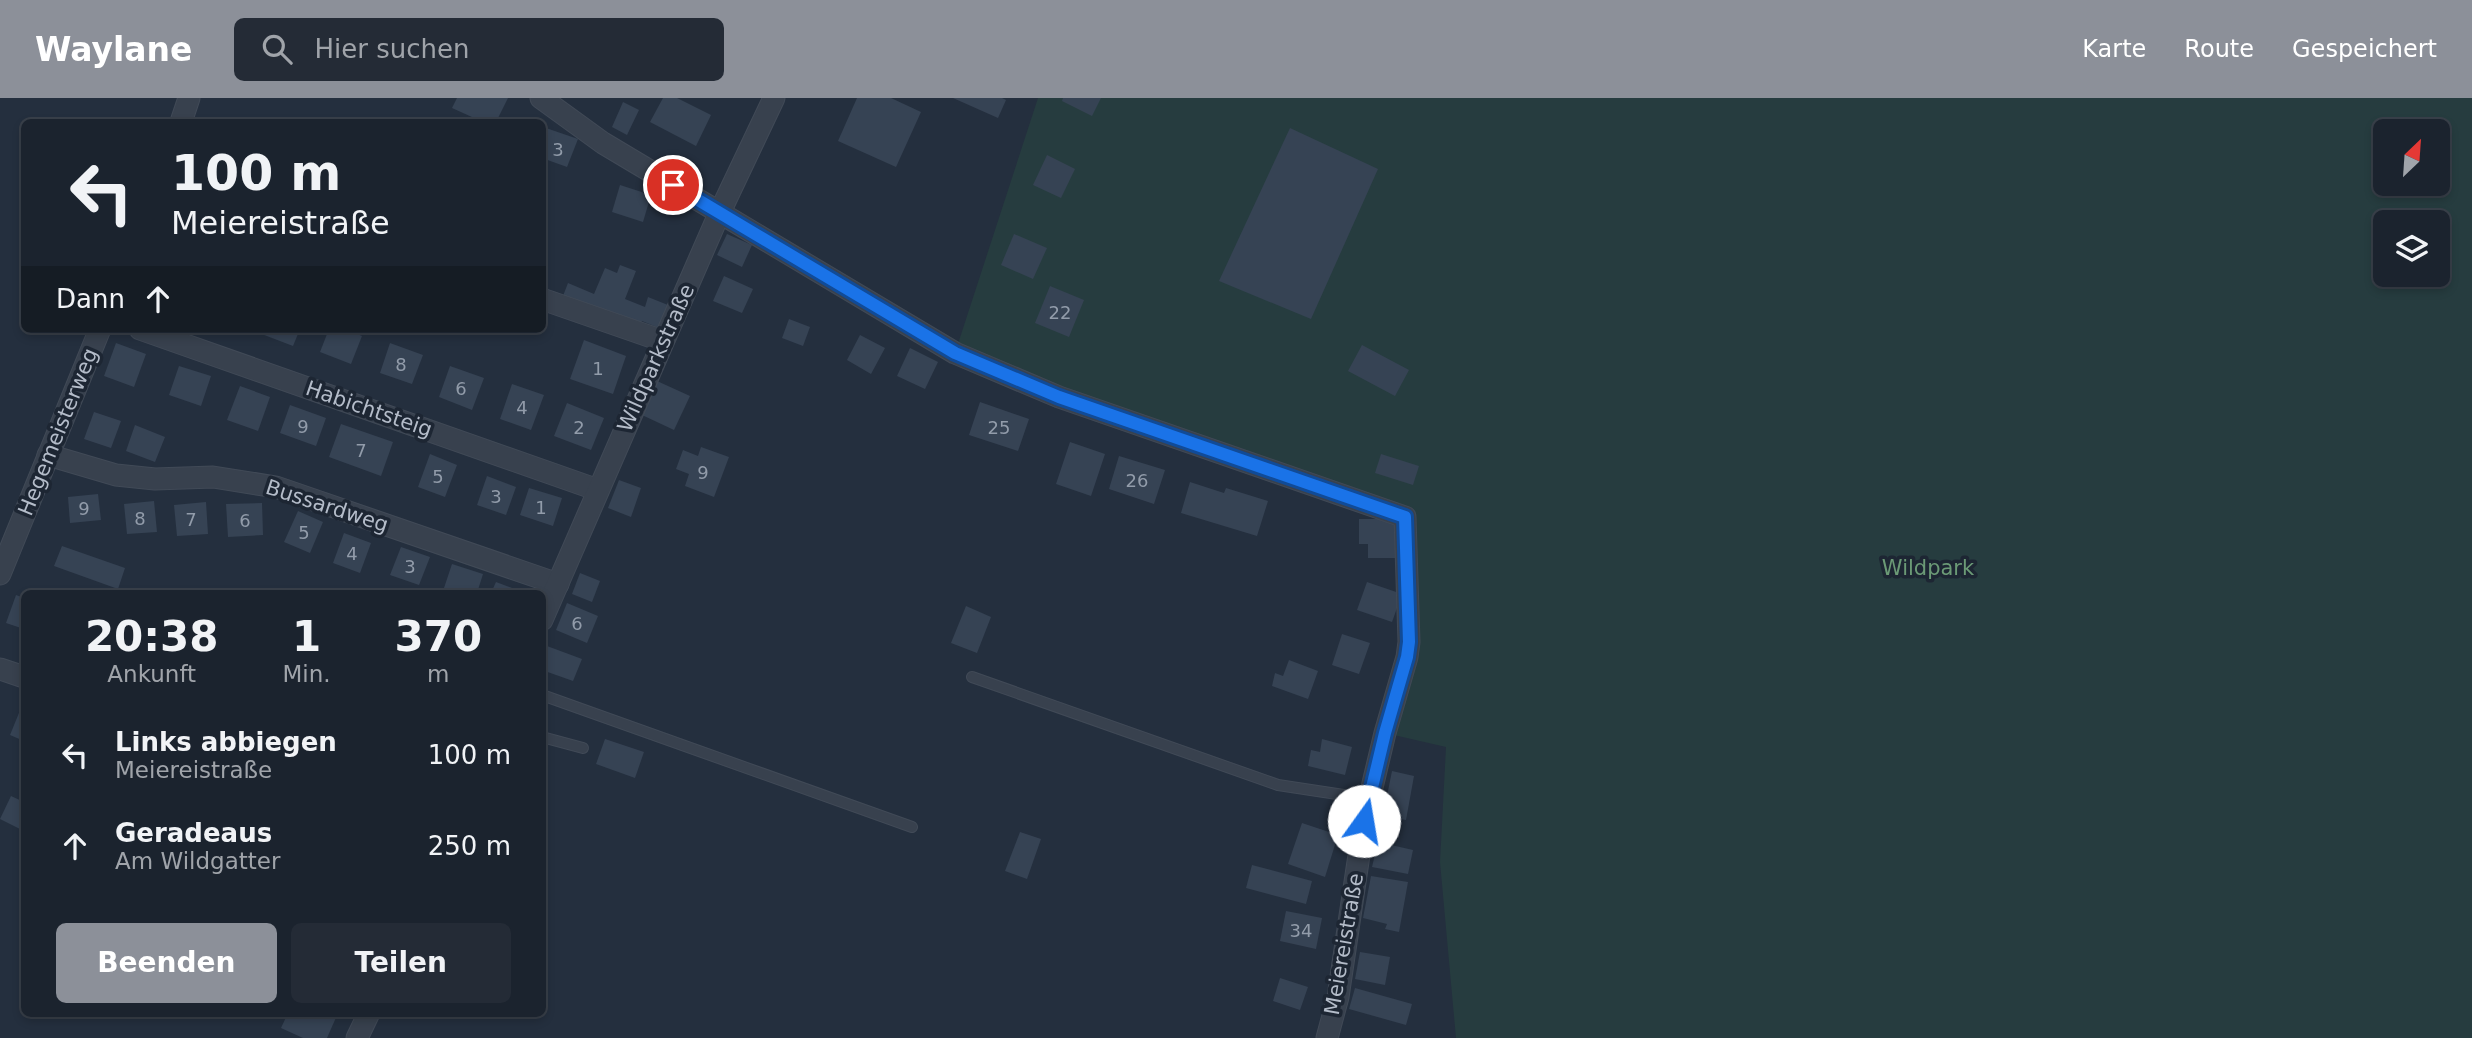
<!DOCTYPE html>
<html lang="de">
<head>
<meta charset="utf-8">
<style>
	body { margin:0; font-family:"DejaVu Sans",sans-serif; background:#242b36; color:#f1f3f6; height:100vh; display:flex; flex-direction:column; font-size:26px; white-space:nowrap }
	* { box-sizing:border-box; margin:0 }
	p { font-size:23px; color:#a0a4aa }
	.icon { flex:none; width:38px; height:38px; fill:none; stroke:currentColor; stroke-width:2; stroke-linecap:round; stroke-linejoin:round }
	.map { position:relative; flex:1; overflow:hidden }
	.details { position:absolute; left:21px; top:492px; width:525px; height:427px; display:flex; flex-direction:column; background:#1b232e; border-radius:10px; box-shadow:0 4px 10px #0003,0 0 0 2px #39404a }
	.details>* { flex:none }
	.guide { position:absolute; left:21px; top:21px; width:525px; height:214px; border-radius:10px; box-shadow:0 4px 10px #0003,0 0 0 2px #39404a; background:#1b232e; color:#f1f3f6; overflow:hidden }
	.needle { width:46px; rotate:25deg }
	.controls { position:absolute; left:2373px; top:21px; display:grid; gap:14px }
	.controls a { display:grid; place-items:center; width:77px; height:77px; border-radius:10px; background:#1b232e; box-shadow:0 4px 10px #0003,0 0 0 2px #39404a; font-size:35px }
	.pin { position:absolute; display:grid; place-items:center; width:60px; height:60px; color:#fff; margin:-30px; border:4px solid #fff; border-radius:50%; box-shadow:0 2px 7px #0007 }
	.me { position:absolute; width:77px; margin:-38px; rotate:13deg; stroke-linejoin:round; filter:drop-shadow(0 0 5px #0008) }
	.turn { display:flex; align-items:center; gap:24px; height:147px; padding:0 35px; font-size:32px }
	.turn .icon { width:91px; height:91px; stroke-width:2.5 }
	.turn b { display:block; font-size:49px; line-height:60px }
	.then { display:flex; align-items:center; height:66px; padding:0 35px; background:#0003; gap:14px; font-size:26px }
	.eta { display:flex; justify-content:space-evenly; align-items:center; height:119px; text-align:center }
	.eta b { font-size:42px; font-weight:600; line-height:49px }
	.button { display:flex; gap:14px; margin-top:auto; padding:14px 35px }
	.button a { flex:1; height:80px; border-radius:10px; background:#8c9099; color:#fff; font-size:28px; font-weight:600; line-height:80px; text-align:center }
	.button a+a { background:#242b36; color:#f1f3f6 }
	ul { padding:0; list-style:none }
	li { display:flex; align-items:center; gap:21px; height:91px; padding:0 35px }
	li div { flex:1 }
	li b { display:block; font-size:26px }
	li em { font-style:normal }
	header { display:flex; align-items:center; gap:42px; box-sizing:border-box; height:98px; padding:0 35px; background:#8c9099; color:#fff }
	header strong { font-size:33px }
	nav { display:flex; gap:38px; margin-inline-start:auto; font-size:24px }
	.search { width:490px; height:63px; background:#242b36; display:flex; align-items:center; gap:18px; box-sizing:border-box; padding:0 24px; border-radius:10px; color:#a0a4aa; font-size:26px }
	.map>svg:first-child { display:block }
	.green { fill:#263c3f; fill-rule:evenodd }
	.building { fill:#364354 }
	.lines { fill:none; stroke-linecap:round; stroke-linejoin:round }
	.lane-casing { stroke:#414a57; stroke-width:12 }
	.street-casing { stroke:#414a57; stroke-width:23 }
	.lane { stroke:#38414e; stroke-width:10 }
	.street { stroke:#38414e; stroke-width:21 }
	.route-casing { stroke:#114b97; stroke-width:18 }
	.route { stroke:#1a73e8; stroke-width:12 }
	.labels { text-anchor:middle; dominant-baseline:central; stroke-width:7; stroke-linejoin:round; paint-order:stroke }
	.number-label { font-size:18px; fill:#929caa }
	.street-label { font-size:21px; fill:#b4bcc9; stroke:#1d2633 }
	.park-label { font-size:21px; fill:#6b9a76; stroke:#1d2633 }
</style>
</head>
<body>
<header>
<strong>Waylane</strong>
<div class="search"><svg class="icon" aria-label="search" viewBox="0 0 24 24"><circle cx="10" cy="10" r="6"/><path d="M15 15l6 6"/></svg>Hier suchen</div>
<nav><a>Karte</a><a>Route</a><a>Gespeichert</a></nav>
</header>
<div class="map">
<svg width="2472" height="940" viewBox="0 0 2472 940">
	<rect width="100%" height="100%" fill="#242f3e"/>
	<path class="green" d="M 1038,0 L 2472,0 L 2472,940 L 1456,940 L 1440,764 L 1446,649 L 1385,635 L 1407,559 L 1405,419 L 955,255 ZM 2385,33 L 2438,33 L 2438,86 L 2385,86 ZM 2385,124 L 2438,124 L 2438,177 L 2385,177 Z"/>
	<g class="building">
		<polygon points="457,0 508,0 496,24 483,24 452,10"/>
		<polygon points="663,0 677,0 711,17 696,48 650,24"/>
		<polygon points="857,0 891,0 921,14 896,69 838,43"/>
		<polygon points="953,0 1002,0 1006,2 998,20"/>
		<polygon points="1063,0 1101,0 1092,18 1062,3"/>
		<polygon points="623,4 639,12 627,37 612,29"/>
		<polygon points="546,30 578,41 567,69 542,60 542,40"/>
		<polygon points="1290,30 1378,71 1311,221 1219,183"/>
		<polygon points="1047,57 1075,71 1061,100 1033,87"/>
		<polygon points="620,87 651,97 643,124 612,114"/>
		<polygon points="727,136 752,147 742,169 717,157"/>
		<polygon points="1014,136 1047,150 1033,181 1001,167"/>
		<polygon points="620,167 636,173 625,201 645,209 648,199 668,207 659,230 642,223 639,229 563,198 568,185 594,196 605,170 617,175"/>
		<polygon points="724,178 753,191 742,215 713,203"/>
		<polygon points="1050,188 1084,202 1069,239 1035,225"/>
		<polygon points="789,221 810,229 803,248 782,240"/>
		<polygon points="261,231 300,231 293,248 259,235"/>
		<polygon points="329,231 346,231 362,238 351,266 320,254"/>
		<polygon points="860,237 885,250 871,276 847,262"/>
		<polygon points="584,242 626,258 613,296 570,281"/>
		<polygon points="116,245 146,256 134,289 104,278"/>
		<polygon points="390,245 423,257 412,286 380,275"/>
		<polygon points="1362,247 1409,272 1395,298 1348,273"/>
		<polygon points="910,250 938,264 925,291 897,278"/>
		<polygon points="179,268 211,278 201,308 169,297"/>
		<polygon points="450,268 484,280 472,312 439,299"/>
		<polygon points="657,283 690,298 674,332 642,317"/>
		<polygon points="512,286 544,297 531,332 500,321"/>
		<polygon points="240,288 270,299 258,333 227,322"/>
		<polygon points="980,304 1029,321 1018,353 969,337"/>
		<polygon points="567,305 604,320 591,352 554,338"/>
		<polygon points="290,307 326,320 316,348 280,335"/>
		<polygon points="94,314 121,323 111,350 84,341"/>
		<polygon points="341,326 393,344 381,378 329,359"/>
		<polygon points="135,327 165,339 155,364 126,353"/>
		<polygon points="1070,344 1105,356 1091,398 1056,386"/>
		<polygon points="701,349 729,359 714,399 685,388 689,376 676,371 683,352 698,358"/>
		<polygon points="430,356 457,367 445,399 418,389"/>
		<polygon points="1381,356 1419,368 1413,387 1375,375"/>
		<polygon points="1119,358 1165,372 1154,406 1109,391"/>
		<polygon points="487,378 516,389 506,417 477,407"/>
		<polygon points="619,382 641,390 631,419 608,410"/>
		<polygon points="1190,384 1224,395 1226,390 1268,403 1257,438 1181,415"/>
		<polygon points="529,390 562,400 553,428 520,417"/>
		<polygon points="98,396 101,422 70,425 68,399"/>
		<polygon points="154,403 157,434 127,436 124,406"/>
		<polygon points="206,404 208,436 177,438 174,407"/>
		<polygon points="262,405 263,437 228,439 226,406"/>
		<polygon points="298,413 323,424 310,455 284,444"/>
		<polygon points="1359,421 1396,421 1397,460 1368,460 1368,446 1359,446"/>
		<polygon points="344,435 371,445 360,475 333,465"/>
		<polygon points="62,448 125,470 118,491 54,468"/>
		<polygon points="401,449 430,459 419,487 390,477"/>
		<polygon points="452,466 483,476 477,495 443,493"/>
		<polygon points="580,475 600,483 592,504 572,496"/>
		<polygon points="496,484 526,495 491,495"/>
		<polygon points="1367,484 1402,496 1392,524 1357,512"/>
		<polygon points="16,497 24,500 24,531 6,525"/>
		<polygon points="567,505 598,518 587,545 556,532"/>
		<polygon points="966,508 991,519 977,555 951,545"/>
		<polygon points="1342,536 1370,545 1359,576 1332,567"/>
		<polygon points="547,548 582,561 573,583 542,572 542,560"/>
		<polygon points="1289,562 1318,573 1308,601 1272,588 1275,575 1283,578"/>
		<polygon points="21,610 24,612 24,643 10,637"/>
		<polygon points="605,641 644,654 635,680 596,666"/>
		<polygon points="1322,641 1352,649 1345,677 1308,668 1311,652 1320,654"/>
		<polygon points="1392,673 1414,678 1406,722 1383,718"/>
		<polygon points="11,698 24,704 24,733 0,721"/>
		<polygon points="1302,725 1338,737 1325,779 1288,766"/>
		<polygon points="1020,734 1041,741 1027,781 1005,773"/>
		<polygon points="1378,744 1413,752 1408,776 1372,769"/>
		<polygon points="1252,767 1312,783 1306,806 1246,790"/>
		<polygon points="1371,778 1408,784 1399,834 1385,831 1387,826 1363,820"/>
		<polygon points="1286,813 1322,820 1316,851 1280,843"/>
		<polygon points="1360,854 1390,859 1385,887 1355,881"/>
		<polygon points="1280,880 1308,889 1300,912 1273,903"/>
		<polygon points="1355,890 1412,906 1406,927 1349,911"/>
		<polygon points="288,915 338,915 327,940 303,940 281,930"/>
	</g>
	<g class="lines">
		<defs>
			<g id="lane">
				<polyline points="972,579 1278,687 1370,701"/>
				<polyline points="542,597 912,729"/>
				<polyline points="542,639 583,650"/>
			</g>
			<g id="street">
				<polyline points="541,0 603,45 955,255 1059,299 1405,419 1409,544 1407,559 1385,635 1364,723 1338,899 1327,940"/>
				<polyline points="181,24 189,0"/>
				<polyline points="542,201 663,243"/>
				<polyline points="140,231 598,392"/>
				<polyline points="48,357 116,377 155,381 213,379 276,389 558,486"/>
				<polyline points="0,476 100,231"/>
				<polyline points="542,522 719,116 774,0"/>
				<polyline points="0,571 24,579"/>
				<polyline points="357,940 369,915"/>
			</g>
		</defs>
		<use href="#lane" class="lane-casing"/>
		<use href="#street" class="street-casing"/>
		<use href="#lane" class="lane"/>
		<use href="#street" class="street"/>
	</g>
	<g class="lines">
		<defs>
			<polyline id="route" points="673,87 955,255 1059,299 1405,419 1409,544 1407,559 1385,635 1364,723"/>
		</defs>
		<use href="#route" class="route-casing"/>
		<use href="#route" class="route"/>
	</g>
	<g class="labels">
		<g class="number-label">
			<text x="558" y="51">3</text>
			<text x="1060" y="214">22</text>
			<text x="401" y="266">8</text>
			<text x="598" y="270">1</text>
			<text x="461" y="290">6</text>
			<text x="522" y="309">4</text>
			<text x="303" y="328">9</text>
			<text x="579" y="329">2</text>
			<text x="999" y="329">25</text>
			<text x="361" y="352">7</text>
			<text x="703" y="374">9</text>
			<text x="438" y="378">5</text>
			<text x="1137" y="382">26</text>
			<text x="496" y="398">3</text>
			<text x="541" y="409">1</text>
			<text x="84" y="410">9</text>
			<text x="140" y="420">8</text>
			<text x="191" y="421">7</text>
			<text x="245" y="422">6</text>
			<text x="304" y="434">5</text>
			<text x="352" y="455">4</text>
			<text x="410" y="468">3</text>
			<text x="577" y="525">6</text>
			<text x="1301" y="832">34</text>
		</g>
		<g class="street-label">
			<text transform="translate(656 260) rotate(-66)">Wildparkstraße</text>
			<text transform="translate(369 311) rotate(19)">Habichtsteig</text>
			<text transform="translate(58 334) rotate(-68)">Hegemeisterweg</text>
			<text transform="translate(327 408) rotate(18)">Bussardweg</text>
			<text transform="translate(1344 846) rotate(-80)">Meiereistraße</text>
		</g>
		<g class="park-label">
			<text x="1928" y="470">Wildpark</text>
		</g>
	</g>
</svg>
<div class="controls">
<a><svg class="needle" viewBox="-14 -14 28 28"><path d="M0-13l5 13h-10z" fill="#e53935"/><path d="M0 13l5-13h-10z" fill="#a0a4aa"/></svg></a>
<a><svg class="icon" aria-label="layers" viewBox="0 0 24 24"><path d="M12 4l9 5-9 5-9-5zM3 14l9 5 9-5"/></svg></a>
</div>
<div class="pin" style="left:673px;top:87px;background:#d93025"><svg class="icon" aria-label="arrive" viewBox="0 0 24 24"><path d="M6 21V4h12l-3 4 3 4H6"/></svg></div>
<svg class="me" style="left:1364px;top:723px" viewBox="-20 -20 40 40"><circle r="19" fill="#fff"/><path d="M0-13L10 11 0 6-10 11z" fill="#1a73e8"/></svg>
<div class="guide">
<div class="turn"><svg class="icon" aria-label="left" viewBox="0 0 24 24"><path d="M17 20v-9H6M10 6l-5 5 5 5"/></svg><div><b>100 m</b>Meiereistraße</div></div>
<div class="then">Dann<svg class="icon" aria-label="ahead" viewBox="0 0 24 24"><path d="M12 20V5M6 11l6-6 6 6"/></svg></div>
</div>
<section class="details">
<div class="eta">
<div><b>20:38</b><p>Ankunft</p></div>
<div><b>1</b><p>Min.</p></div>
<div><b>370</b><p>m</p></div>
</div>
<ul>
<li><svg class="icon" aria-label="left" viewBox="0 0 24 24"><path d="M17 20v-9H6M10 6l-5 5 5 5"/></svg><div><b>Links abbiegen</b><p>Meiereistraße</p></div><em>100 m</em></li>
<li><svg class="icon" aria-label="ahead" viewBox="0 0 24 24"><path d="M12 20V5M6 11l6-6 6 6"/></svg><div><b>Geradeaus</b><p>Am Wildgatter</p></div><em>250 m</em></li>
</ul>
<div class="button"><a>Beenden</a><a>Teilen</a></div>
</section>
</div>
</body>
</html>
